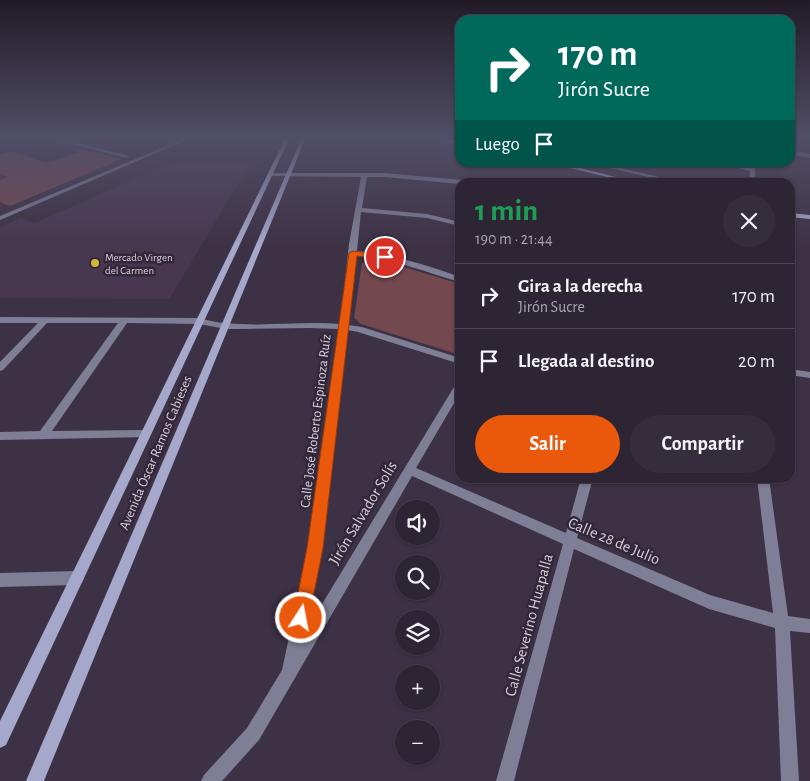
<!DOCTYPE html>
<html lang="es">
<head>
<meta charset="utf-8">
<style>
	body { margin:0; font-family:"Alegreya Sans",sans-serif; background:#362d3c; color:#f1f3f6; height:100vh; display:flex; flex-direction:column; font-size:19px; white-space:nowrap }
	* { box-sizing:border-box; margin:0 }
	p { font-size:16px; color:#a7a5ac }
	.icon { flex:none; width:28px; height:28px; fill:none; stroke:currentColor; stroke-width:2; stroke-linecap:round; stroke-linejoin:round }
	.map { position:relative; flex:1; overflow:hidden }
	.details { position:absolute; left:455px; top:178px; width:340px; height:305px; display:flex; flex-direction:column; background:#2e2534; border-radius:15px; box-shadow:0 1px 4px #0004,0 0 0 1px #49424f }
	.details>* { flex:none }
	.banner { position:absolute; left:455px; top:15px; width:340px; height:152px; border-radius:15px; box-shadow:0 1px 4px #0004,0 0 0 1px #49424f; background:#00695c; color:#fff; overflow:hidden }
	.buttons { position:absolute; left:395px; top:500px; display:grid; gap:10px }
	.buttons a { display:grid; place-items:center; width:45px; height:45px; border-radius:50%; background:#2e2534; box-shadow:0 1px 4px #0004,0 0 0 1px #49424f; font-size:25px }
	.pin { position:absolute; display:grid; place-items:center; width:42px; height:42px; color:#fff; margin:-21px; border:2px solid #fff; border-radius:50%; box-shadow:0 1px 5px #0007 }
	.me { position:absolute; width:55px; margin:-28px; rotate:11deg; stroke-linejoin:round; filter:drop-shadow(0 0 4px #0008) }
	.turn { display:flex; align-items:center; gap:18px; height:105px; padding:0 20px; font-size:22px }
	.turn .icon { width:65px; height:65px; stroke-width:2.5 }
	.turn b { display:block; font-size:35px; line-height:42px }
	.then { display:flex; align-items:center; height:48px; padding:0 20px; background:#0003; gap:10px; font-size:19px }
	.round { display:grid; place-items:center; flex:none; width:52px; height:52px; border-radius:26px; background:#362d3c }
	.head { display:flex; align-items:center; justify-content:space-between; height:85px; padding:0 20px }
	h1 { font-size:30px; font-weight:700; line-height:38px; color:#1e9e55 }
	.cta { display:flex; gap:10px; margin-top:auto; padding:10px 20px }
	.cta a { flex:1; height:58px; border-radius:30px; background:#ea580c; color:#fff; font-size:20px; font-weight:700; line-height:58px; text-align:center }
	.cta a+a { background:#362d3c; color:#f1f3f6 }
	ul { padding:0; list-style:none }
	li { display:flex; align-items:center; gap:15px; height:65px; padding:0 20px; border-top:1px solid #49424f }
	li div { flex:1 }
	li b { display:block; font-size:19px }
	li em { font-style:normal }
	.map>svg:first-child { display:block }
	.built { fill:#473751 }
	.green { fill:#74484f }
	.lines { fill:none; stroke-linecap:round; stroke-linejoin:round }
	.street { fill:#7e7f96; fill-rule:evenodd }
	.secondary { fill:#a5a7cb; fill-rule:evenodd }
	.route { fill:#ea580c; stroke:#983908 }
	.poi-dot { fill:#d4b635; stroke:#33273a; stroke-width:2 }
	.labels { text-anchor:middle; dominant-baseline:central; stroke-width:5; stroke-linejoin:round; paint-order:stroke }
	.far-poi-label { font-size:11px; fill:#d8d0dd; stroke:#33273a; text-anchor:start }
	.street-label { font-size:14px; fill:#d8d0dd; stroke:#33273a }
	.near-street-label { font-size:16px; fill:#d8d0dd; stroke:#33273a }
</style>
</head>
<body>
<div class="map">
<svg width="810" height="781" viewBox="0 0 810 781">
	<rect width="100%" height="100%" fill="#3d3145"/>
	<polygon class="built" points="171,163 251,163 169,299 0,298 0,227 21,218 35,223"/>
	<g class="green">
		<polygon points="83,150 122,159 10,206 0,202 0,180 8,177 0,174 0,154 9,151 48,163"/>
		<polygon points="378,259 460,284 460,355 361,324 354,318 362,263"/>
	</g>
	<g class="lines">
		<g class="street">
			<polygon points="45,137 52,137 129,156 126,158"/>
			<polygon points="188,137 193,137 0,220 0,216"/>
			<polygon points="790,150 810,154 810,158 790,154"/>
			<polygon points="583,162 595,162 680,182 671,182"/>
			<polygon points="713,162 725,162 750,168 751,163 755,163 755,182 749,182 750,171"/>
			<path d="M 270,173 L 384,173 L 462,180 L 465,182 L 460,184 L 384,177 L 367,177 L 362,208 L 427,214 L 460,222 L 460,226 L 427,218 L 361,212 L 357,251 C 392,254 426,265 460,277 L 460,282 C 425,272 393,259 356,255 L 348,325 L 362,327 L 460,358 L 460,364 L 358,332 L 347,330 L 322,548 L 305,632 L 457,382 L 460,381 L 460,393 L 416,468 L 566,533 L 581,478 L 593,478 L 577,538 L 710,595 L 773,613 L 757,478 L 769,478 L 788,616 L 810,619 L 810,633 L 790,631 L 799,781 L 781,781 L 775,628 L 709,609 L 574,549 L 514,781 L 496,781 L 563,544 L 412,476 L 259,740 L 222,781 L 201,781 L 204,775 L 247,728 L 282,670 L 308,548 L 339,329 L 309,328 L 243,329 L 226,329 L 199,324 L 127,323 L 52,431 L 145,430 L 149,431 L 150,434 L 149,437 L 0,440 L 0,432 L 40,431 L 118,323 L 47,323 L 3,370 L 0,371 L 0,362 L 38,323 L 0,323 L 0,317 L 199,318 C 208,320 217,323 226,323 C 264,327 302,321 340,324 L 349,244 L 361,177 L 268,176 L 267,175 Z"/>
			<polygon points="790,369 810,372 810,378 790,375"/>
			<polygon points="77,571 82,573 84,578 82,583 77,585 0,587 0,573"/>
		</g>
		<g class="secondary">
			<polygon points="286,137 290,137 6,745 0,748 0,721"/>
			<polygon points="302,137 306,137 44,781 26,781"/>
			<polygon points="429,137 436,137 460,143 460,145"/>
			<polygon points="546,162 557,162 635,182 627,182"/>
			<polygon points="790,213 810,215 810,219 790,217"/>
		</g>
	</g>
	<linearGradient id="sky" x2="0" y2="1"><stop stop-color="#221b26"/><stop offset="0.56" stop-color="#514e68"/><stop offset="1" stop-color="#514e68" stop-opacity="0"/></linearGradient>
	<rect width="810" height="246" fill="url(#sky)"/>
	<polygon class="route" points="353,251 385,255 390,257 385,260 357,256 323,548 309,618 307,624 301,626 295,624 293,618 307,548 349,253"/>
	<circle class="poi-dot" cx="95" cy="263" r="5"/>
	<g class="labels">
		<g class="far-poi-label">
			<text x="105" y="257">Mercado Virgen<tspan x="105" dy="13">del Carmen</tspan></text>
		</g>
		<g class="street-label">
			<text transform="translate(316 421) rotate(-83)">Calle José Roberto Espinoza Ruíz</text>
			<text transform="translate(156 453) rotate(-67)">Avenida Óscar Ramos Cabieses</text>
		</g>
		<g class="near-street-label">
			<text transform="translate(363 513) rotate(-59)">Jirón Salvador Solís</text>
			<text transform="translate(614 541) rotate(23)">Calle 28 de Julio</text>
			<text transform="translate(529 625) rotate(-75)">Calle Severino Huapalla</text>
		</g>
	</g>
</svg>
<div class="buttons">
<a><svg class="icon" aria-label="sound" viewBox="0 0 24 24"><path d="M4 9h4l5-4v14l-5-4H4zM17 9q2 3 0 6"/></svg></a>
<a><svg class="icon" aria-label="search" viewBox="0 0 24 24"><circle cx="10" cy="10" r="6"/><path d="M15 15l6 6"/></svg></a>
<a><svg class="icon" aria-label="layers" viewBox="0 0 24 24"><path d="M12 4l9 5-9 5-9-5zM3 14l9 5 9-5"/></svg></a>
<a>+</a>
<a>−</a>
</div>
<div class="pin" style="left:385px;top:257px;background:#d93025"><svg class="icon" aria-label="arrive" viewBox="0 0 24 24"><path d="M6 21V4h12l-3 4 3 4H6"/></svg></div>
<svg class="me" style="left:301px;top:618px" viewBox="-20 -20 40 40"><circle r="17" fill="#ea580c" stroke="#fff" stroke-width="3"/><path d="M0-11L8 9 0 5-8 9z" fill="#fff"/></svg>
<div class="banner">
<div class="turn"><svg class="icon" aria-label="right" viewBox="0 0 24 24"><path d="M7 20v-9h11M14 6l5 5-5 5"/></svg><div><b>170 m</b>Jirón Sucre</div></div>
<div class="then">Luego<svg class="icon" aria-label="arrive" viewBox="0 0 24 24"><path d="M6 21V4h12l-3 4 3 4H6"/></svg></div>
</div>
<section class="details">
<div class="head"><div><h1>1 min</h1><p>190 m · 21:44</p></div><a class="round"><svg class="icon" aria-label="close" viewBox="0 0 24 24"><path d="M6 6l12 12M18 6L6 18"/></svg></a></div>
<ul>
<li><svg class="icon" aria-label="right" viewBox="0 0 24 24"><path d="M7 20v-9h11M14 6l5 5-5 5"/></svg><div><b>Gira a la derecha</b><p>Jirón Sucre</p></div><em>170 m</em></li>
<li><svg class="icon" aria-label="arrive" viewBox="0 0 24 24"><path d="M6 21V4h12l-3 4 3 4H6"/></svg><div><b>Llegada al destino</b></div><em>20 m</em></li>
</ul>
<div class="cta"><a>Salir</a><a>Compartir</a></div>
</section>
</div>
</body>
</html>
